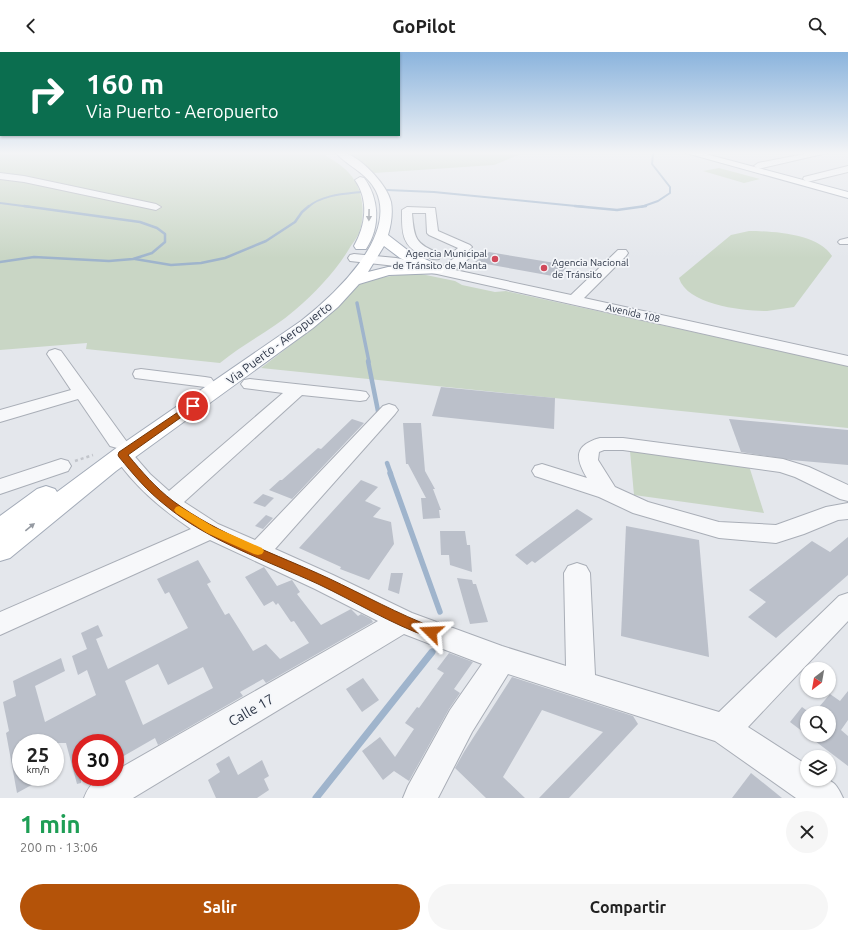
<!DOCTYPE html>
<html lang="es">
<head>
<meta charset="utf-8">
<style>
	body { margin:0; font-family:Ubuntu,sans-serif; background:#f6f6f6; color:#222; height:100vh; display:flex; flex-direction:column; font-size:15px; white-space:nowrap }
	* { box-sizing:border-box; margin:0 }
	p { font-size:13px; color:#767676 }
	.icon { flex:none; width:22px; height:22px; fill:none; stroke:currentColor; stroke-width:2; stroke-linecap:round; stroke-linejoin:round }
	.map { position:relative; height:746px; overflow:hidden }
	.panel { display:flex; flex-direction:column; background:#fff; flex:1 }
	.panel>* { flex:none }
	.banner { position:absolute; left:0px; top:0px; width:400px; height:84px; box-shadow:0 1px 3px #0004; background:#0b6e4f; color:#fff; overflow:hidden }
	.needle { width:26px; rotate:211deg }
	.tools { position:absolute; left:800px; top:610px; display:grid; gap:8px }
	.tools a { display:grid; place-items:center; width:36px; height:36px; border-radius:50%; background:#fff; box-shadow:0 1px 3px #0004; font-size:20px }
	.speed { position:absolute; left:12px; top:682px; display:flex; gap:8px; font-size:20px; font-weight:700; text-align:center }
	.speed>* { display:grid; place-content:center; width:52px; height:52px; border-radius:50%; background:#fff; box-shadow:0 1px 3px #0004; line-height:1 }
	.speed small { font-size:10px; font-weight:400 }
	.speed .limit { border:6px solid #d22; background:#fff; color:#111 }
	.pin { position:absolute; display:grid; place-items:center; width:34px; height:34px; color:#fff; margin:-17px; border:2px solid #fff; border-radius:50%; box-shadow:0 1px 4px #0007 }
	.me { position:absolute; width:44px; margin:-22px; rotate:291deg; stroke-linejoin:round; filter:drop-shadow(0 0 3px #0008) }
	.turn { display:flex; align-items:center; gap:14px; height:84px; padding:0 20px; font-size:18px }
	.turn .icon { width:52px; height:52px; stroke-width:2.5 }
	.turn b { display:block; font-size:28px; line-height:34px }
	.round { display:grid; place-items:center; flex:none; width:42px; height:42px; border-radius:21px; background:#f6f6f6 }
	.headline { display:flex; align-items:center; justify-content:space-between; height:68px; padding:0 20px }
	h1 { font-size:24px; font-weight:600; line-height:30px; color:#1e9e55 }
	.action { display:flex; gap:8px; margin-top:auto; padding:8px 20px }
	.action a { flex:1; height:46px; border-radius:24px; background:#b45309; color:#fff; font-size:16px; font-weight:600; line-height:46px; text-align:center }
	.action a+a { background:#f6f6f6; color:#222 }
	header { display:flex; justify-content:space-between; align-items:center; height:52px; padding:0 20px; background:#fff; font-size:18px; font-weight:600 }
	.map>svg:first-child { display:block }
	.green { fill:#c9d6c5 }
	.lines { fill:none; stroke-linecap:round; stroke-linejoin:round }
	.stream-far5 { stroke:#9fb4cc; stroke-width:2 }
	.stream-far4 { stroke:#9fb4cc; stroke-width:2.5 }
	.stream-far3 { stroke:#9fb4cc; stroke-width:3.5 }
	.stream-far2 { stroke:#9fb4cc; stroke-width:4.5 }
	.stream-far1 { stroke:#9fb4cc; stroke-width:5.5 }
	.stream { stroke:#9fb4cc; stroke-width:7 }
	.building { fill:#bbc0ca; fill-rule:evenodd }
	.minor-casing { stroke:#a9aeb7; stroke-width:2 }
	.major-casing { stroke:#a3abb8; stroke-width:2 }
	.path { stroke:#c2c5cb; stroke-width:2.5; stroke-dasharray:3 3; stroke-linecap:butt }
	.minor { fill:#f7f8fa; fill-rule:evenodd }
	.major { fill:#fff; fill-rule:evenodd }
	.oneway { fill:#959aa2 }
	.route { fill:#b45309; stroke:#753606 }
	.slow { fill:#f59e0b }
	.poi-dot { fill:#d1495b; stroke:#f4f6f9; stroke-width:1.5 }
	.labels { text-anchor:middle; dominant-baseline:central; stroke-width:3.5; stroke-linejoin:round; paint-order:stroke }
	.far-poi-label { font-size:10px; fill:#2b3445; stroke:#f4f6f9; text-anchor:end }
	.far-street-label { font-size:10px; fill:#2b3445; stroke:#f4f6f9 }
	.street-label { font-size:12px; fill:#2b3445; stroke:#f4f6f9 }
	.near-street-label { font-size:14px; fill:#2b3445; stroke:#f4f6f9 }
</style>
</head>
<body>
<header><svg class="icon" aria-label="back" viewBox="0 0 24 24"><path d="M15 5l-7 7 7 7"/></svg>GoPilot<svg class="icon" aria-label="search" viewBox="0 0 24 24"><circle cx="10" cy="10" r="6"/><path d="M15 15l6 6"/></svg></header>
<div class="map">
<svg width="848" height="746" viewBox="0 0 848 746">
	<rect width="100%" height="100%" fill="#e4e7ec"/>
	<g class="green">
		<path d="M 0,101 L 321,101 C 331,107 341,112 349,121 C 363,136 366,162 359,181 C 357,186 352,192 349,197 C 335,220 316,240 295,258 C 272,278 244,291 220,311 L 86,297 L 87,291 L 0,298 Z"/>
		<polygon points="347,101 523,101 494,113 374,121"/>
		<polygon points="719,116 760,127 744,131 703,119"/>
		<path d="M 749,179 C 773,179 819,182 832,204 L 794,255 C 785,256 776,258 767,259 C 743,259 687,253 679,226 L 731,183 Z"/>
		<polygon points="406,222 421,222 455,229 462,233 495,240 506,239 848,314 848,376 261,316 326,266 360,231 384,225"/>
		<polygon points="630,399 749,414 764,461 634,443"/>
	</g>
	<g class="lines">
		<g class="stream-far5">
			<polyline points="387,138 434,140 586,155"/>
			<polyline points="0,151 31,155"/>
			<path d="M 308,155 C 322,143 343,142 361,140"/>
			<polyline points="641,155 658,149 670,141 670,135 652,112 653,102 655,101"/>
		</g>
		<g class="stream-far4">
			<polyline points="575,154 617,158 646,154"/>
			<polyline points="135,207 171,213 201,211 225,206 266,189 295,170 302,160 309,154"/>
			<polyline points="0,210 34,205 109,209 133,207 152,201 165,190 165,182 157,176 140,170 24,154"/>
		</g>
		<polyline class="stream-far3" points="357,251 369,310"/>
		<g class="stream-far2">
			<polyline points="368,309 379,364"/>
			<polyline points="387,411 391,422"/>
		</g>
		<polyline class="stream-far1" points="390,421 440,560"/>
		<polyline class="stream" points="316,746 432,600"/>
	</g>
	<g class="building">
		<polygon points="489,200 561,212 560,214 567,215 558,225 475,210"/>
		<polygon points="441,335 555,346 554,377 432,364"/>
		<polygon points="352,367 364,371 292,447 269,438 280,428 282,428 318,396 321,397"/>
		<polygon points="729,367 848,378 848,413 791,408 741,400"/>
		<polygon points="403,371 421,371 425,419 435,437 433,437 441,458 439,458 440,466 423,467 421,446 426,446 408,412 406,412"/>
		<polygon points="361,428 378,435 365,449 381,456 373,465 391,470 394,492 369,528 340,517 341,515 299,496"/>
		<polygon points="263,442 274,446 265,455 253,451"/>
		<polygon points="577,457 593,467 535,511 532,509 527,513 515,503"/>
		<polygon points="266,463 273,466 263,477 255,474"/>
		<polygon points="626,474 699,488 709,605 621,584"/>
		<polygon points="440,479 465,479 467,493 470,493 472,520 450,513 449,503 441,503"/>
		<polygon points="848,485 848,523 776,586 748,565 766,550 749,538 812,489 830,500"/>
		<path d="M 198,508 L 211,530 L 207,532 L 225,563 L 229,561 L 253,599 L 266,592 L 280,607 L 309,591 L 294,569 L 291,570 L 278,551 L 276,553 L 273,549 L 264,554 L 245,525 L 264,515 L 277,534 L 292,528 L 300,540 L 297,542 L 321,573 L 351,557 L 358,564 L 361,562 L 371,567 L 373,570 L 266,631 L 263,627 L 240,640 L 243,644 L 158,693 L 155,686 L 115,709 L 115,691 L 81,691 L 81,731 L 77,732 L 66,691 L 21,691 L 21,725 L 46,725 L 17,741 L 6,681 L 9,679 L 3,650 L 16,644 L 13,629 L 61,606 L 65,619 L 35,634 L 45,670 L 96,643 L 87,618 L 78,623 L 72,604 L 87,597 L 81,581 L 98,573 L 103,584 L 96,587 L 108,617 L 188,576 L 169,540 L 165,542 L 157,527 ZM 158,612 L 168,633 L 203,615 L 213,636 L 143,673 L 125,629 Z"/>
		<polygon points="391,521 403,521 399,542 388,538"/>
		<polygon points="457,526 472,528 473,532 476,532 488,570 470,572"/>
		<polygon points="449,601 473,610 454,637 460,641 449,657 409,729 394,719 383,728 362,699 380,685 395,705 414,677 405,671 417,655 419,656 444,621 437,617"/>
		<polygon points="512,625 633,664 638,672 569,746 539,746 603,680 542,658 503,725 525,746 486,746 455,716 464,700"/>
		<polygon points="363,626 379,648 362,660 346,637"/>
		<polygon points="848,639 848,668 841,678 848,684 848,714 790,670 802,655 810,661 807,661 807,683 829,683 829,661 814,661 830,642 840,649"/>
		<polygon points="229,704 238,723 262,708 269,724 264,727 269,738 257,746 216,746 208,728 220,720 216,712"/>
		<polygon points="751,721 782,746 732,746"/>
	</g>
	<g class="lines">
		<defs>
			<g id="minor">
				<polygon points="809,101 827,101 758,117 754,114 758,111"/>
				<polygon points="848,114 848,120 807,130 803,127 804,125"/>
				<polygon points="0,121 24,124 156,152 161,155 156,158 24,130 0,127"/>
				<path d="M 407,155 L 435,156 L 438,179 L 470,193 L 472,195 L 467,200 L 471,200 L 473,203 L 455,218 L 571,243 L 618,198 L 626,198 L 628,201 L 626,204 L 584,246 L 848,304 L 848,314 L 437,222 L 396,214 L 350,209 L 348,206 L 350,203 L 354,202 L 396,206 L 442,215 L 457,204 L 452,201 L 458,196 L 429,183 L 427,181 L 426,161 L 412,161 C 414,186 415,192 439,201 L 441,204 L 439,207 C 433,208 429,206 424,204 C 401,194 402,180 402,158 Z"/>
				<polygon points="848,186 848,192 840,192 838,190 840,188"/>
				<polygon points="55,297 61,299 124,386 127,390 124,394 117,396 110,394 78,347 0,370 0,358 71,338 47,302 49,299"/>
				<polygon points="141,317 205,325 211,326 214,330 211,334 205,335 135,326 133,322 135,318"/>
				<path d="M 250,327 L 360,339 L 366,340 L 369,344 L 366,348 L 360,349 L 302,343 L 184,450 L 218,472 L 255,488 L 383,354 L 389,352 L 395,354 L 398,358 L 395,362 L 275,497 L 333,523 L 412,561 L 502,594 L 566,614 L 564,521 L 568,514 L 577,511 L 586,514 L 590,521 L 595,623 L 719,660 L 839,544 L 848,541 L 848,569 L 748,675 L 807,713 L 807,727 C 828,727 834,725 843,746 L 796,746 L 715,689 L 508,622 L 472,680 L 438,746 L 403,746 L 408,734 L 450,658 L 482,612 L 404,582 L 133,746 L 84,746 C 90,730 98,725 115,725 L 115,719 L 378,569 L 315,537 L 210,488 L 0,583 L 0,560 L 191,477 C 160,456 134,434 113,403 L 116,399 L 123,397 L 130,399 L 150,422 L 169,439 L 283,341 L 244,336 L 241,332 L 244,328 Z"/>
				<path d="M 600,386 L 623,386 L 783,407 L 809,415 L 848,433 L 848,449 L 840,447 L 795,425 L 780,420 L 623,398 L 604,398 L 599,400 L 598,408 L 615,435 L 648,450 L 719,470 L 776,473 L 826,455 L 848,451 L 848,467 L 838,468 L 804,482 L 776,491 L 719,486 L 633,461 L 599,445 L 535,424 L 532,419 L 535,414 L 542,412 L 587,426 C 575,406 574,393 600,386 Z"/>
				<polygon points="61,407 68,409 71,414 68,419 0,442 0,427"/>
			</g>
			<g id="major">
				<path d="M 336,101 C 340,101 345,101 348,102 C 364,109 387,133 391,150 C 393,161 391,173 388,183 L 410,200 L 442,215 L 444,218 L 442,221 L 389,223 L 359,232 L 338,255 L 313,276 L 116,419 L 10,506 L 0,509 L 0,464 L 37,437 L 46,434 L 55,437 L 57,440 L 115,397 L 301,269 C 333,244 398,185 376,139 C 367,121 349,115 336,101 ZM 384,194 L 400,206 L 416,214 L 388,215 L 368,220 Z"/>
				<polygon points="686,101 702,101 848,140 848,146"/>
				<path d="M 360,125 L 364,126 C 379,146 381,175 366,197 L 356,197 L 354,194 C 366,173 369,148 355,128 Z"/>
			</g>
		</defs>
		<use href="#minor" class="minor-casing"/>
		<use href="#major" class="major-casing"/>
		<polyline class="path" points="75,409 93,403"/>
		<use href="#minor" class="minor"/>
		<use href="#major" class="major"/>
	</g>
	<defs><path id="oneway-solid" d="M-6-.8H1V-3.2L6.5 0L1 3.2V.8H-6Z"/></defs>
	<g class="oneway">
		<use href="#oneway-solid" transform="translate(369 163) rotate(91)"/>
		<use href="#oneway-solid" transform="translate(30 475) rotate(-39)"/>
	</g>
	<linearGradient id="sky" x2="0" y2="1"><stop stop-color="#8bb4dd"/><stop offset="0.49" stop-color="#f3f4f6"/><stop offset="1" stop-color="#f3f4f6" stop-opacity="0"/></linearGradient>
	<rect width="848" height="206" fill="url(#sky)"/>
	<path class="route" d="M 190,352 L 196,352 L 197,354 L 128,403 C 142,420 156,436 173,449 C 219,483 276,502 328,526 C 364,543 398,562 435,576 L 437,580 L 435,584 L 431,586 C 391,572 356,550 318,532 C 268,509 208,489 165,453 C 147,439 133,422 119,405 L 118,403 L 119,400 Z"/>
	<polygon class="slow" points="179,454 214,475 262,496 264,499 262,502 258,503 254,502 207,481 176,461 174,458 176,455"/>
	<g class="poi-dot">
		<circle cx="495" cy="207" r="4"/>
		<circle cx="544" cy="216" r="4"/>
	</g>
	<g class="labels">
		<g class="far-poi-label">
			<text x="487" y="201">Agencia Municipal<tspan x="487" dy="12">de Tránsito de Manta</tspan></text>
			<text x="552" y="210" text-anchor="start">Agencia Nacional<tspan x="552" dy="12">de Tránsito</tspan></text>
		</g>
		<g class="far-street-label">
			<text transform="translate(633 261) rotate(13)">Avenida 108</text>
		</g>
		<g class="street-label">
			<text transform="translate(279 291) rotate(-37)">Via Puerto - Aeropuerto</text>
		</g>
		<g class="near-street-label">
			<text transform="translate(251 658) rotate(-30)">Calle 17</text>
		</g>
	</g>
</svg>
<div class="tools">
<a><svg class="needle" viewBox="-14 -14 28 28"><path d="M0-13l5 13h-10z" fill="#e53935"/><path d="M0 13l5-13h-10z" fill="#767676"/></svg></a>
<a><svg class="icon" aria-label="search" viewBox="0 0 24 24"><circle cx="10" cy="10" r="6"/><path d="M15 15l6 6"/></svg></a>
<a><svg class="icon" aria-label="layers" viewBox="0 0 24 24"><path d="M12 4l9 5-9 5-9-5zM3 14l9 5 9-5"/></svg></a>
</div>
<div class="speed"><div>25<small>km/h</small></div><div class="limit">30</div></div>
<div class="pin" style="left:193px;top:354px;background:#d93025"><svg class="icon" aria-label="arrive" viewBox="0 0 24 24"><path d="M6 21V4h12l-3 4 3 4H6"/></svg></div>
<svg class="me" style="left:431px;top:580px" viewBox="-20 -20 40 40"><path d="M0-17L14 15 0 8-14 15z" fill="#b45309" stroke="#fff" stroke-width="4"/></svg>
<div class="banner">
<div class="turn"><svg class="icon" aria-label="right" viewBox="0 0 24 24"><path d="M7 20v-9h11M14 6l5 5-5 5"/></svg><div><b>160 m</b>Via Puerto - Aeropuerto</div></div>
</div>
</div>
<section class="panel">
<div class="headline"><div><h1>1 min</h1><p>200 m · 13:06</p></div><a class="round"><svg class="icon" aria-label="close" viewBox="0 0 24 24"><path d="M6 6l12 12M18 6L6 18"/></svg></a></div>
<div class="action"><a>Salir</a><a>Compartir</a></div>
</section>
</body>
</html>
